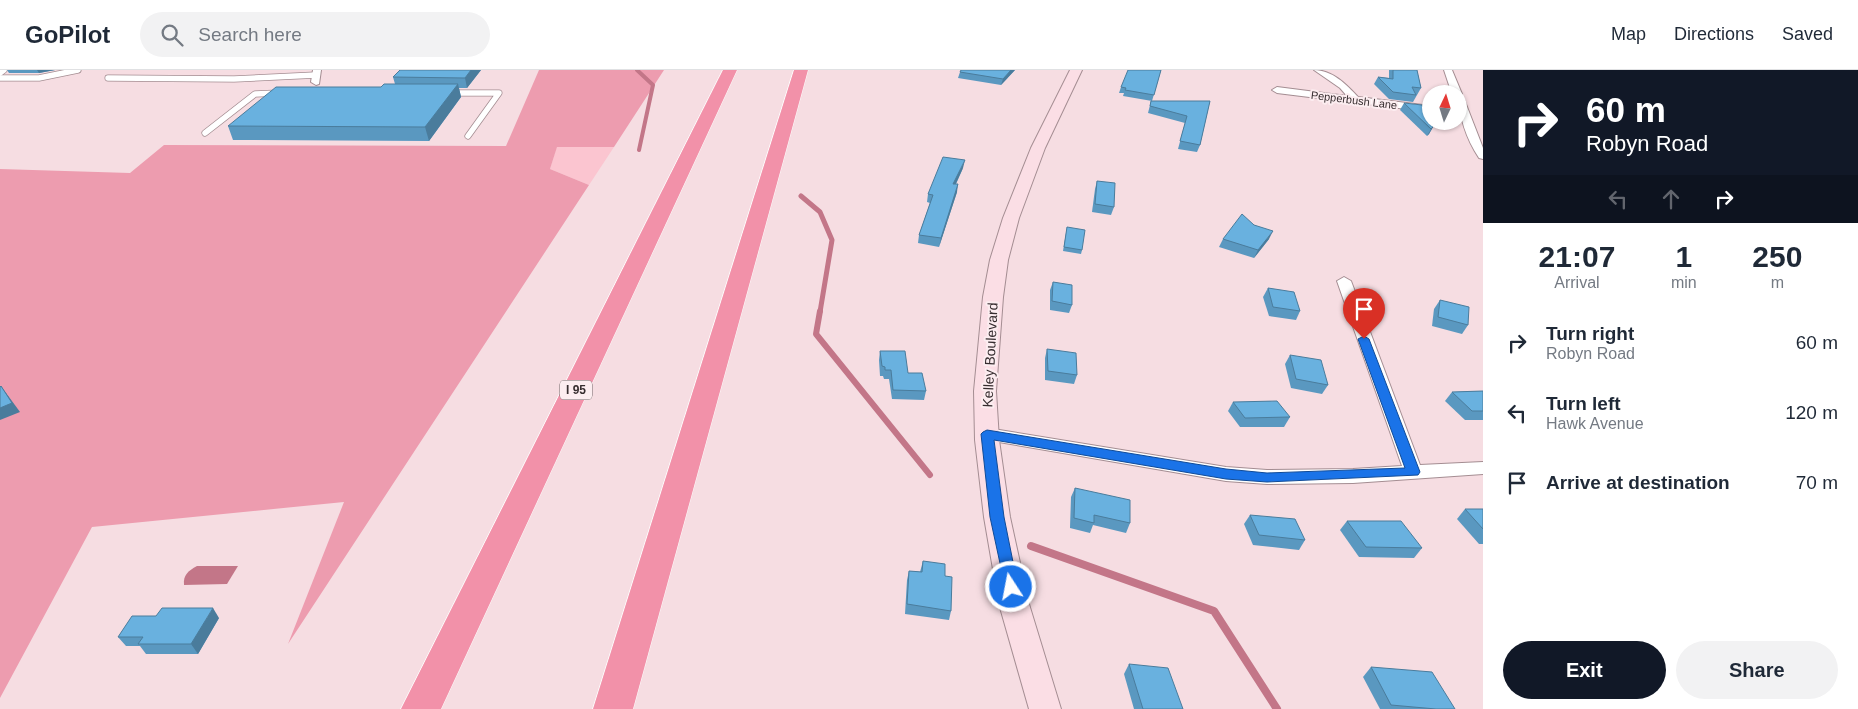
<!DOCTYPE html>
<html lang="en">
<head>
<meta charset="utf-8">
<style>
	body { margin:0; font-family:Helvetica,sans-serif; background:#f2f2f3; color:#1f2937; height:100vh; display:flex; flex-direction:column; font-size:19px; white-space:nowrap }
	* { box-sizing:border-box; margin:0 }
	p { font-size:16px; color:#747a83 }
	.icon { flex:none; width:28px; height:28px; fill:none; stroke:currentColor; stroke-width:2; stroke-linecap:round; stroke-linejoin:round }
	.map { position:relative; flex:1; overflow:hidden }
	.drawer { display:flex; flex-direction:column; background:#fff; width:375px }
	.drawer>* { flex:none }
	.banner { background:#111827; color:#fff; overflow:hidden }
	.needle { width:32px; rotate:4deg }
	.controls { position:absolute; left:1422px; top:15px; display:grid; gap:10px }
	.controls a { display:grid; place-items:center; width:45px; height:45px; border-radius:50%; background:#fff; box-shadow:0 1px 4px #0004; font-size:25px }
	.pin { position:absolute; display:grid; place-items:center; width:42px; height:42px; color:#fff; margin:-51px -21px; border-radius:50% 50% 50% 0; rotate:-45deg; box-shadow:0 0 5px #0007 }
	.pin .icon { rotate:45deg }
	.me { position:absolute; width:55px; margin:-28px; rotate:349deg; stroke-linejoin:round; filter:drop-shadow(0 0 4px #0008) }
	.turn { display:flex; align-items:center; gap:18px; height:105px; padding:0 20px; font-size:22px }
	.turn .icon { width:65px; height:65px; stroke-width:2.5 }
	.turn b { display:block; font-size:35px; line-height:42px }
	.lanes { display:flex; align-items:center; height:48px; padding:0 20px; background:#0003; justify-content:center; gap:25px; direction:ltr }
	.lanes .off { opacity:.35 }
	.eta { display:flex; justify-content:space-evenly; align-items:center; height:85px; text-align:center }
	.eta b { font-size:30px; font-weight:700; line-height:35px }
	.button { display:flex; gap:10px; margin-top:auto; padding:10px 20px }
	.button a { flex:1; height:58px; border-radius:30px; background:#111827; color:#fff; font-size:20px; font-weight:700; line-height:58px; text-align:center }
	.button a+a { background:#f2f2f3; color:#1f2937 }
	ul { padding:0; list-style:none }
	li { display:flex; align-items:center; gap:15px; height:70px; padding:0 20px }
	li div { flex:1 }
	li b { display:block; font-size:19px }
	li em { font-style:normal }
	header { display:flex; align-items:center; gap:30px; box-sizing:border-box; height:70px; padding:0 25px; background:#fff; border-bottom:1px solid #e0e1e3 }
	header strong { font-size:24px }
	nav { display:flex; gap:28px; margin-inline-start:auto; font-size:18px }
	.search { width:350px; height:45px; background:#f2f2f3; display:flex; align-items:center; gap:12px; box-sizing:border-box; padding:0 18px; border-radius:28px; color:#747a83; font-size:19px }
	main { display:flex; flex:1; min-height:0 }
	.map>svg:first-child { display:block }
	.green { fill:#fbc5d0 }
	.forest { fill:#ed9caf }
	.water { fill:#c37688 }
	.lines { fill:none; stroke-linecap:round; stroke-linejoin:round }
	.stream-far3 { stroke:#c37688; stroke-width:4 }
	.stream-far2 { stroke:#c37688; stroke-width:5 }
	.stream-far1 { stroke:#c37688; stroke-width:6 }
	.stream { stroke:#c37688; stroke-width:8 }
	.service-casing { stroke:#a48d92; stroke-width:7 }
	.minor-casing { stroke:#a48d92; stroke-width:2 }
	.secondary-casing { stroke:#a48d92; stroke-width:2 }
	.motorway-casing { stroke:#fff; stroke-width:1 }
	.service { stroke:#fff; stroke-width:5.5 }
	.minor { fill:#fff; fill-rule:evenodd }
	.secondary { fill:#fbdee5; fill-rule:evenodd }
	.motorway { fill:#f291a9; fill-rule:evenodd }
	.wall { fill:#5a98c0 }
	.shaded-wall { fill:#4a7c9c }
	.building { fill:#69b1df; stroke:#4a7c9c }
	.route { fill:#1a73e8; stroke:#114b97 }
	.labels { text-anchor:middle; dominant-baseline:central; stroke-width:4; stroke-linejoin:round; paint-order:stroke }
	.far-street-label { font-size:11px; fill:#362d2f; stroke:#fcedf0 }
	.shield { fill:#fcedf0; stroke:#716769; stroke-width:1 }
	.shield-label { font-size:12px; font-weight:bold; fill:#362d2f }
	.street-label { font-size:14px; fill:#362d2f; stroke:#fcedf0 }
</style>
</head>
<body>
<header>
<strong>GoPilot</strong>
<div class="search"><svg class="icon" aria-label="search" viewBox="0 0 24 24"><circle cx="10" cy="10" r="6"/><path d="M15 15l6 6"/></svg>Search here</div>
<nav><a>Map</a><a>Directions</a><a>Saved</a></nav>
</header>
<main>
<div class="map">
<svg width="1483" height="639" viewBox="0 0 1483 639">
	<rect width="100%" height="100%" fill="#f6dde2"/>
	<polygon class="green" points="557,76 614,77 589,115 550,99"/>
	<polygon class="forest" points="539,0 664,0 614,77 557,77 550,99 589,115 288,574 344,432 92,457 0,628 0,99 130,103 164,75 506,76"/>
	<path class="water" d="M 197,496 L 238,496 L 227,514 L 184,515 C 183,505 188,501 197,496 Z"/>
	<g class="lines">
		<polyline class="stream-far3" points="637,0 653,15 639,80"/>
		<polyline class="stream-far2" points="801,126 820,142 832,170 820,242"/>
		<polyline class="stream-far1" points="820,241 816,264 930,405"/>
		<polyline class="stream" points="1031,476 1214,541 1277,639"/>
		<defs>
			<g id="service">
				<polyline points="0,3 4,0"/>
				<polyline points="0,8 39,8 78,0"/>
				<polyline points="108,8 234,9 316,5"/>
				<polyline points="449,23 499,23 468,66"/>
				<polyline points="205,63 255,24 279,23"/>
			</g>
			<g id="minor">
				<polygon points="313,0 321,0 319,14 316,15 311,12"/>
				<path d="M 1314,0 C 1332,0 1346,14 1358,27 L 1431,36 L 1431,42 L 1277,23 L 1272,20 L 1277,17 L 1347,26 L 1340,18 Z"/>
				<path d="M 1444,0 L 1452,0 L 1462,24 L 1459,26 L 1464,29 L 1483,78 L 1483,89 L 1479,88 C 1466,68 1459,48 1459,24 L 1452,24 Z"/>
				<polygon points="1344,207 1351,211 1420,395 1483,392 1483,404 1353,413 1267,414 1226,411 987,370 981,368 978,364 981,360 987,358 1226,397 1267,400 1353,399 1402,396 1337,211"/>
			</g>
			<polygon id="secondary" points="1070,0 1082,0 1045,78 1019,148 1008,190 1003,227 996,321 999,370 1010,447 1029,534 1061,639 1029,639 999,534 984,447 975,370 974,321 983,227 990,190 1003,148 1031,78"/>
			<g id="motorway">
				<polygon points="723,0 737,0 441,639 401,639"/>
				<polygon points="794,0 808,0 633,639 593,639"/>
			</g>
		</defs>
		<use href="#service" class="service-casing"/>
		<use href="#minor" class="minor-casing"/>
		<use href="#secondary" class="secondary-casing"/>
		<use href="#motorway" class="motorway-casing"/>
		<use href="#service" class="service"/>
		<use href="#minor" class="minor"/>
		<use href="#secondary" class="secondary"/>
		<use href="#motorway" class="motorway"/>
	</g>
	<g class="wall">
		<polygon points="7,0 55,0 39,3 9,3"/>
		<polygon points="481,0 467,18 459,18 461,27 429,71 233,70 228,56 395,14 393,7"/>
		<polygon points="1015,0 1001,15 958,8 960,2"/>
		<polygon points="1161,0 1152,31 1123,26 1124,23 1119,23 1121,17"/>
		<polygon points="1389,0 1417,0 1421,18 1413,32 1389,29 1374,14 1378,7 1389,8"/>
		<polygon points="1151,31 1210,31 1200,75 1197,82 1178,79 1185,53 1148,43"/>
		<polygon points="1404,33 1433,57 1429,64 1427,66 1400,40"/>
		<polygon points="963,98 956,114 957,122 939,177 918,173 919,165 930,133 927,132 928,124"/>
		<polygon points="1097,111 1114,137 1111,145 1092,142 1095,119"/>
		<polygon points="1067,157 1082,180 1081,184 1063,181"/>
		<polygon points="1223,169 1269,169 1254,188 1219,177"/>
		<polygon points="1053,212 1072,235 1069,243 1050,240 1050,220"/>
		<polygon points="1268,218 1300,241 1296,250 1269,246 1263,227"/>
		<polygon points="1440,230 1468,255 1462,264 1432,256 1434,239"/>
		<polygon points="1047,279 1077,305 1074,314 1045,310 1045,288"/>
		<polygon points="880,281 908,303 926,321 924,330 892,329 889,309 884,309 883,306 880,306 879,290"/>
		<polygon points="1290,285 1328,315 1322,324 1291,318 1285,294"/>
		<polygon points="1483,321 1483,350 1465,350 1445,331 1452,322"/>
		<polygon points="1233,332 1290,347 1284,357 1240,357 1228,341"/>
		<polygon points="1075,418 1130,453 1126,463 1093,455 1090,463 1070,458 1071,427"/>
		<polygon points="1465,439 1483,439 1483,474 1479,474 1457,449"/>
		<polygon points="1250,445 1305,470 1299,480 1253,475 1244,454"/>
		<polygon points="1347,451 1422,478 1414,488 1359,487 1340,460"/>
		<polygon points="923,491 945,506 951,541 949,550 905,544 907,510 909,501 920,502"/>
		<polygon points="219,548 198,584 146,584 140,576 126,576 118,567"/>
		<polygon points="1129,594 1183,639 1134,639 1124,604"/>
		<polygon points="1371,597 1455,639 1380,639 1363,607"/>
	</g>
	<g class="shaded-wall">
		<polygon points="37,0 55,0 39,3"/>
		<polygon points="471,0 481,0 467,18 465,8"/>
		<polygon points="1011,0 1015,0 1001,15 1003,9"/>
		<polygon points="458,14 461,27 429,71 425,57"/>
		<polygon points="1433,57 1429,64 1427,66 1431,59"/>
		<polygon points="965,90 963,98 952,122 953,114"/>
		<polygon points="958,114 957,122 939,177 941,168"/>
		<polygon points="1273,161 1269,169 1254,188 1258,180"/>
		<polygon points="1,316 20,342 0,350 0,338"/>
		<polygon points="213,538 219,548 198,584 191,574"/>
	</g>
	<g class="building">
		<polygon points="400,0 471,0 465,8 393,7"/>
		<polygon points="961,0 1011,0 1003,9 960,2"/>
		<polygon points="1128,0 1161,0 1154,25 1125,20 1126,18 1121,17"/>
		<polygon points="1393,0 1417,0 1421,18 1412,17 1416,25 1393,22 1378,7 1393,9"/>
		<polygon points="384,14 458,14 425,57 228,56 276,17 381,17"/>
		<polygon points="1151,31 1210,31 1200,75 1180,71 1187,46 1150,36"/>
		<polygon points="1404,33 1422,35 1433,57 1431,59"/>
		<polygon points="943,87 965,90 953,114 958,114 941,168 919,165 933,125 928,124"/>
		<polygon points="1097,111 1115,113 1114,137 1095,134"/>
		<polygon points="1242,144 1254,155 1273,161 1258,180 1223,169"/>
		<polygon points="1067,157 1085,160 1082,180 1064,177"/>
		<polygon points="1053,212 1072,215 1072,235 1052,231"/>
		<polygon points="1268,218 1294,222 1300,241 1273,237"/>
		<polygon points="1440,230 1469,237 1468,255 1438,247"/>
		<polygon points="1047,279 1076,283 1077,305 1048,301"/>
		<polygon points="880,281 905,281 908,303 922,303 926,321 893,320 891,300 885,300 885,297 882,296"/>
		<polygon points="1290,285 1321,290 1328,315 1296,309"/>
		<polygon points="1,316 12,333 0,338 0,317"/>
		<polygon points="1483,321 1483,341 1472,341 1452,322"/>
		<polygon points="1277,331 1290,347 1245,348 1233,332"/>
		<polygon points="1075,418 1130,430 1130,453 1094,445 1094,453 1074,448"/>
		<polygon points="1465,439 1483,439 1483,459"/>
		<polygon points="1250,445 1295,449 1305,470 1259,465"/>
		<polygon points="1347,451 1401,451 1422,478 1366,477"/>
		<polygon points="923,491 945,494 945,506 952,507 951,541 907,534 909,501 922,502"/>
		<polygon points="162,538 213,538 191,574 138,574 143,567 118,567 132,546 156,546"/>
		<polygon points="1129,594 1168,598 1183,639 1143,639"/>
		<polygon points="1371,597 1432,602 1455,639 1436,639 1391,635"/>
	</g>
	<polygon class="route" points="1364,266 1369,269 1420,402 1418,405 1267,412 1226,409 994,370 1004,447 1018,517 1016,521 1011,523 1006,521 990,447 981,364 983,362 987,360 1226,399 1267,403 1405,398 1358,269"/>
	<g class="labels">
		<g class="far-street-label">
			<text transform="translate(1354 30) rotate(7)">Pepperbush Lane</text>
		</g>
		<rect class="shield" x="560" y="310.5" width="32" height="19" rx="4"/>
		<g class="shield-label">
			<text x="576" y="320">I 95</text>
		</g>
		<g class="street-label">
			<text transform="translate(990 285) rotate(-87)">Kelley Boulevard</text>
		</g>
	</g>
</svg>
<div class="controls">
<a><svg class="needle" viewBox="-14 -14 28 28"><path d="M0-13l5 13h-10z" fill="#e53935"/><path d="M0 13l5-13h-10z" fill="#747a83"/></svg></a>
</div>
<div class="pin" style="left:1364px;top:269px;background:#d93025"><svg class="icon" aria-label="arrive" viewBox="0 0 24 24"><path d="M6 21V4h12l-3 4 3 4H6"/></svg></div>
<svg class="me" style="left:1011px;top:517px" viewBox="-20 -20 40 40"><circle r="17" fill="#1a73e8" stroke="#fff" stroke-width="3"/><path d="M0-11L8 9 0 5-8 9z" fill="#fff"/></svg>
</div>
<section class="drawer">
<div class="banner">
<div class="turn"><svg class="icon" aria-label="right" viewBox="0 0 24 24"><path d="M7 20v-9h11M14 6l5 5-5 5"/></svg><div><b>60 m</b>Robyn Road</div></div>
<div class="lanes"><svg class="icon off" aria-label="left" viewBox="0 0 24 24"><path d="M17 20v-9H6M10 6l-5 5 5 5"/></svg><svg class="icon off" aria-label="ahead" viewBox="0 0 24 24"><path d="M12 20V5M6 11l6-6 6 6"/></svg><svg class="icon" aria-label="right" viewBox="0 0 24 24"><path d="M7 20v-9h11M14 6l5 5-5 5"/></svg></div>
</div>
<div class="eta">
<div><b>21:07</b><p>Arrival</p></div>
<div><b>1</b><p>min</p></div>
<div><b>250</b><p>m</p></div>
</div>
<ul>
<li><svg class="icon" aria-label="right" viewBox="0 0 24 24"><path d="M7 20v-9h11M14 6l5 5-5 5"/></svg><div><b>Turn right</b><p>Robyn Road</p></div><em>60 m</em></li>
<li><svg class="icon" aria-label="left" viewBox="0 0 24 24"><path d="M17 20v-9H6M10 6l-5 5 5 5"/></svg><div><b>Turn left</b><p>Hawk Avenue</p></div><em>120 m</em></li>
<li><svg class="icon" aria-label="arrive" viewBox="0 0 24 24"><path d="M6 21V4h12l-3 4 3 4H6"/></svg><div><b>Arrive at destination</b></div><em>70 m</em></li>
</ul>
<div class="button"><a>Exit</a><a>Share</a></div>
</section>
</main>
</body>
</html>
